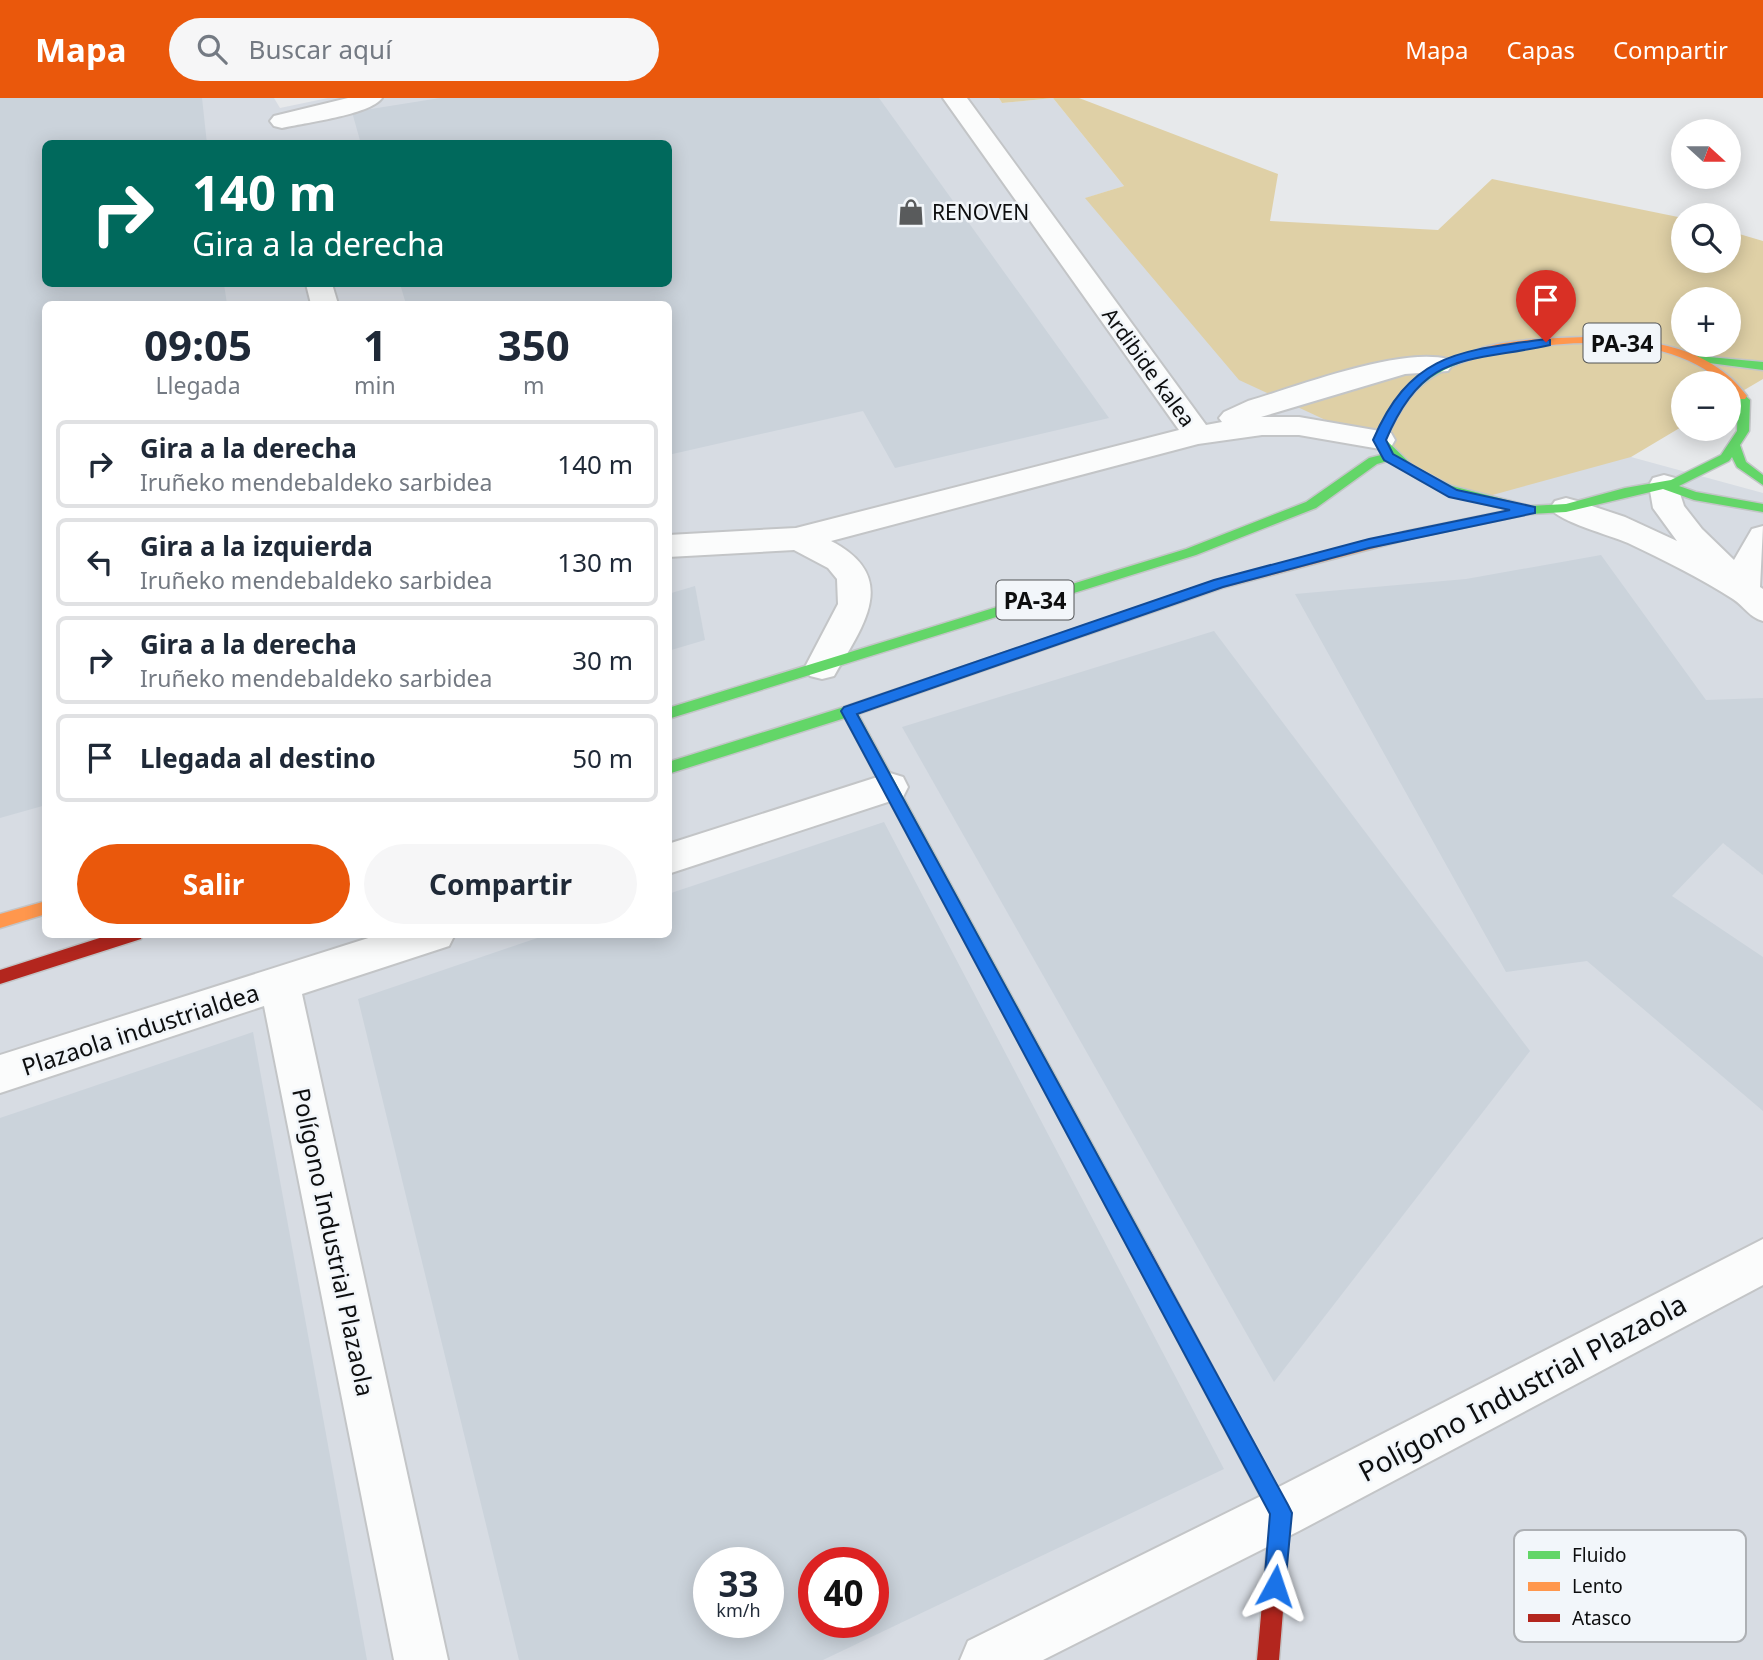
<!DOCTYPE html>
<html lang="es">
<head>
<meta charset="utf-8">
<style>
	body { margin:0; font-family:"Noto Sans",sans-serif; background:#f6f6f7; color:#1f2937; height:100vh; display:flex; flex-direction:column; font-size:26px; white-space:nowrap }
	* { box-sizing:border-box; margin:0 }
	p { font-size:23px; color:#747a83 }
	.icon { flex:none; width:38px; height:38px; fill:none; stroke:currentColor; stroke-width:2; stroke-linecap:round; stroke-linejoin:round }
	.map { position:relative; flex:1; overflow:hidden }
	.sheet { position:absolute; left:42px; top:203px; width:630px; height:637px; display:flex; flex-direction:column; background:#fff; border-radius:10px; box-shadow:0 4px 18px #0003 }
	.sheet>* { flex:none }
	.hud { position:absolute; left:42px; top:42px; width:630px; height:147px; border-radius:10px; box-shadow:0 4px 18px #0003; background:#00695c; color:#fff; overflow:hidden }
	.needle { width:46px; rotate:111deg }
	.controls { position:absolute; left:1671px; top:21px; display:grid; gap:14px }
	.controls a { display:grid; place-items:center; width:70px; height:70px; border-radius:50%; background:#fff; box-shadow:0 4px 18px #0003; font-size:35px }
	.speed { position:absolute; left:693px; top:1449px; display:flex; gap:14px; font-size:35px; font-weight:700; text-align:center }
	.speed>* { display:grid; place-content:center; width:91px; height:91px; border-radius:50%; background:#fff; box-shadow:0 4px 18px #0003; line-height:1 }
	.speed small { font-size:18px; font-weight:400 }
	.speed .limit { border:10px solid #d22; background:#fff; color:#111 }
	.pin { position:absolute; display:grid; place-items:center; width:60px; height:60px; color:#fff; margin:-72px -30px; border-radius:50% 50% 50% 0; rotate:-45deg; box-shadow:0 0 7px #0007 }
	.pin .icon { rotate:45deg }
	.me { position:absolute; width:77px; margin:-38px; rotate:5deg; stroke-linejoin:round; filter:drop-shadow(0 0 5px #0008) }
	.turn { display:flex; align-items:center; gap:24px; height:147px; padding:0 35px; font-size:32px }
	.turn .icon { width:91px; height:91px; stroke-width:2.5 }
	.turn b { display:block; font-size:49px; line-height:60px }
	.eta { display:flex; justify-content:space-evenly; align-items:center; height:119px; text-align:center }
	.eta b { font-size:42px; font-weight:700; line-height:49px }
	.primary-button { display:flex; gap:14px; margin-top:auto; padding:14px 35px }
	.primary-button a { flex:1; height:80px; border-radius:42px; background:#ea580c; color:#fff; font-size:28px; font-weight:700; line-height:80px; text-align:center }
	.primary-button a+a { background:#f6f6f7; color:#1f2937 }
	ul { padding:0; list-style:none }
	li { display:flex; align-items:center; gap:21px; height:88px; margin:0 14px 10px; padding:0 21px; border:4px solid #e0e1e3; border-radius:10px }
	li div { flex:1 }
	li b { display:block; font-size:26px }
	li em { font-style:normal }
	header { display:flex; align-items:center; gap:42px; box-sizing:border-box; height:98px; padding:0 35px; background:#ea580c; color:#fff }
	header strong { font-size:33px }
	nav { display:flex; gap:38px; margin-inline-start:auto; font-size:24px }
	.search { width:490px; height:63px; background:#f6f6f7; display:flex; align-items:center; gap:18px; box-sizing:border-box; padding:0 24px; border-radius:38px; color:#747a83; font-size:26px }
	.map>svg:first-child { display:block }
	.built { fill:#d7dce3; fill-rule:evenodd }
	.green { fill:#dfd0a6; fill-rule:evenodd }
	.building { fill:#cbd3db; fill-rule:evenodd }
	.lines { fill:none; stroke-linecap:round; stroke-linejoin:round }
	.street-casing { stroke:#c3c5c7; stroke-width:4 }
	.fast-casing { stroke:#c3c5c7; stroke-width:3 }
	.slow-casing { stroke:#c3c5c7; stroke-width:3 }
	.jam-casing { stroke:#c3c5c7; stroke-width:3 }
	.street { fill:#fbfcfc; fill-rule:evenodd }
	.fast { fill:#63d668; fill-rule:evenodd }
	.slow { fill:#ff974d; fill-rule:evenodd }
	.jam { fill:#b3261e; fill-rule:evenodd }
	.route { fill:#1a73e8; stroke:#114b97; stroke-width:2 }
	.labels { text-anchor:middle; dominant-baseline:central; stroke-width:5; stroke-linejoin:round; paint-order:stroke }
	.far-poi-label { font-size:21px; fill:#0d0e0f; stroke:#f2f6fa; text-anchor:start }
	.far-street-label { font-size:21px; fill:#0d0e0f; stroke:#f2f6fa }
	.shield { fill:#f2f6fa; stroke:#525456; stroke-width:2 }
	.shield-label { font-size:23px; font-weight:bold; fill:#0d0e0f }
	.street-label { font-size:24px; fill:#0d0e0f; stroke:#f2f6fa }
	.near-street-label { font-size:28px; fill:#0d0e0f; stroke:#f2f6fa }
	.key { fill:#f2f6fa; stroke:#adb0b4; stroke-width:2 }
	.key-label { font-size:19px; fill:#0d0e0f }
</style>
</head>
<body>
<header>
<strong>Mapa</strong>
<div class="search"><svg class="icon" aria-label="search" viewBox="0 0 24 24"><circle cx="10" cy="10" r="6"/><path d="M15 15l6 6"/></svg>Buscar aquí</div>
<nav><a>Mapa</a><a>Capas</a><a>Compartir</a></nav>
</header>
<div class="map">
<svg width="1763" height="1562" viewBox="0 0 1763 1562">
	<rect width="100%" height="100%" fill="#e7e9eb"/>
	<path class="built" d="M 0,0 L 274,0 L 280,10 L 328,0 L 999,0 L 1002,5 L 1053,0 L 1124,88 L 1086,100 L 1631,359 L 1763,395 L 1763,1562 L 0,1562 ZM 46,46 L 668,46 L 668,186 L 46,186 ZM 46,206 L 668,206 L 668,836 L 46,836 ZM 709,1465 L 768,1465 L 768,1524 L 709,1524 ZM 814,1465 L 873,1465 L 873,1524 L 814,1524 Z"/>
	<path class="green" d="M 999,0 L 1079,0 L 1278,76 L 1270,123 L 1438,132 L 1492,81 L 1683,120 L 1684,163 L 1729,163 L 1729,133 L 1763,143 L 1763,281 L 1729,301 L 1729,285 L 1684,285 L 1683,328 L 1631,359 L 1478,401 L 1360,338 L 1239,282 L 1085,100 L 1124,88 L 1053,0 L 1002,5 ZM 1684,201 L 1729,201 L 1729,247 L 1684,247 Z"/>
	<g class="building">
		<polygon points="0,0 202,0 207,46 46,46 46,186 224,186 227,206 46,206 46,707 0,720"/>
		<polygon points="440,0 879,0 1109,320 895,370 863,313 668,357 668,206 406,206 400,186 668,186 668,46 361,46 352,14"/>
		<polygon points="1601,457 1706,602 1763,600 1763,777 1723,745 1672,798 1763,859 1763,1013 1587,863 1506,874 1295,496 1466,481"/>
		<polygon points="695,488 705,542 668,553 668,496"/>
		<polygon points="1214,533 1530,953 1274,1284 902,629"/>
		<path d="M 884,724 L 1224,1371 L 823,1562 L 519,1562 L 358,901 L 549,836 L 668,836 L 668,796 ZM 709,1465 L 768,1465 L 768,1524 L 709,1524 ZM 814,1465 L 873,1465 L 873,1524 L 814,1524 Z"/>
		<polygon points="253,934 367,1562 0,1562 0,1020"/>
	</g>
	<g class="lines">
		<defs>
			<g id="street">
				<path d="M 348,0 L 382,0 C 370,17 303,25 282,30 L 274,28 L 270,23 L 274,18 Z"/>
				<path d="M 943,0 L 967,0 L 1206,327 L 1222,324 L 1219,320 L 1224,314 L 1248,303 C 1299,288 1399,249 1448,261 L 1452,267 L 1448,273 L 1405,276 L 1261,319 L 1299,319 L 1380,333 L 1391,335 L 1395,342 L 1391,349 L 1380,351 L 1299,337 L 1262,337 L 1198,346 L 831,443 C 901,479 863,528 834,578 L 822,581 L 810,578 L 805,569 L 838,506 L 837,481 L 828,470 L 794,452 L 668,459 L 668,437 L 796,430 L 1179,332 Z"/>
				<polygon points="306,186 332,186 338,206 311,206"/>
				<path d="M 1664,377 L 1675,380 L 1684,408 L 1702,431 L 1734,462 L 1752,431 L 1763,428 L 1760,489 L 1763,491 L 1763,523 C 1749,519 1745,509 1733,501 C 1700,480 1664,462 1628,445 C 1610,437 1559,424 1550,410 L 1555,403 L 1566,400 L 1577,403 L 1625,419 L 1677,443 L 1653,410 L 1649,387 L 1653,380 Z"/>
				<polygon points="890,675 903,679 908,689 903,699 668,776 668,746"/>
				<polygon points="381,836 455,836 449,848 302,896 448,1562 394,1562 264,908 0,995 0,957"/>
				<polygon points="1763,1141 1763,1187 1299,1433 1043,1562 960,1562 968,1543 1263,1397"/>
			</g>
			<g id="fast">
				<path d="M 1473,254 L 1479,257 L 1477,259 C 1427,275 1407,293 1386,342 L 1415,370 L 1452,388 L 1530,408 L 1566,406 L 1625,390 L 1671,382 L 1721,357 L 1737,333 L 1738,302 L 1735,298 L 1741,294 L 1750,302 L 1749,333 L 1740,347 L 1746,364 L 1763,377 L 1763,387 L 1737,369 L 1732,359 L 1729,363 L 1679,388 L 1696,394 L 1763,406 L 1763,414 L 1694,402 L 1663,391 L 1566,414 L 1530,416 L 1408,441 L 1403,440 L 1403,434 L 1510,412 C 1466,402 1426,392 1391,362 L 1377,366 L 1316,410 L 1196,457 L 668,621 L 668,610 L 1186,451 L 1306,404 L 1369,360 L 1385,356 L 1374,342 C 1396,291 1419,268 1473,254 Z"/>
				<polygon points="1698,258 1763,264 1763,272 1694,263 1692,261"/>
				<polygon points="1086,527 1091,529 1093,532 1091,535 858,616 1151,1154 1153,1160 1151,1166 1144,1169 1137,1166 845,620 668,676 668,664 844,609"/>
			</g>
			<g id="slow">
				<path d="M 1585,239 C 1644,241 1709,246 1747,298 L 1745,301 L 1737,301 L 1729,291 L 1729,285 L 1723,285 C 1664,230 1546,242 1473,260 L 1467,257 C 1489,241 1557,240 1585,239 Z"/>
				<polygon points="1408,433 1413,434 1413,440 1222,490 1086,537 1079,532 1081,529 1214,483"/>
				<polygon points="46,803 46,816 0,830 0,816"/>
			</g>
			<g id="jam">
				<polygon points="112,836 143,836 141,841 0,886 0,872"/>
				<polygon points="1144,1151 1151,1154 1291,1415 1279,1562 1257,1562 1270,1416 1137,1166 1135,1160 1137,1154"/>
			</g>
		</defs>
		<use href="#street" class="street-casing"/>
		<use href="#fast" class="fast-casing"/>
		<use href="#slow" class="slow-casing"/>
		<use href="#jam" class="jam-casing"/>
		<use href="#street" class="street"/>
		<use href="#fast" class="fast"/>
		<use href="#slow" class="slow"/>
		<use href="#jam" class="jam"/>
	</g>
	<path class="route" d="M 1546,241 L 1550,242 L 1550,247 C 1468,265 1424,251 1386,342 L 1393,356 L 1457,392 L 1535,409 L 1535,415 L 1369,450 L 1223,489 L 857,616 L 1288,1407 L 1292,1415 L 1285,1488 L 1282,1496 L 1275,1499 L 1267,1496 L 1264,1488 L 1270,1416 L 841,613 L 844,609 L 1214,482 L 1369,441 L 1510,412 L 1449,399 L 1384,362 L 1373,342 C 1411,254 1460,253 1546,241 Z"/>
	<defs>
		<symbol id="shop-bare" viewBox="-9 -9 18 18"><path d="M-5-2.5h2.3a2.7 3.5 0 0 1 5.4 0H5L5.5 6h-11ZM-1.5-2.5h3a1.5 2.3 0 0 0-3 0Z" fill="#595b5c" stroke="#f2f6fa" stroke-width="2.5" paint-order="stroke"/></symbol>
	</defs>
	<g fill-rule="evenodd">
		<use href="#shop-bare" x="892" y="95" width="38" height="38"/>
	</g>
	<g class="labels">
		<g class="far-poi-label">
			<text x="932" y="114">RENOVEN</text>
		</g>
		<g class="far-street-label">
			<text transform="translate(1149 269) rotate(54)">Ardibide kalea</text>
		</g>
		<g class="shield">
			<rect x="1583.5" y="225.5" width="77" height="39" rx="5"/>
			<rect x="996.5" y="482.5" width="77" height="39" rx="5"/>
		</g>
		<g class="shield-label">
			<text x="1622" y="245">PA-34</text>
			<text x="1035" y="502">PA-34</text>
		</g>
		<g class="street-label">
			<text transform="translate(140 931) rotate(-18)">Plazaola industrialdea</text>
			<text transform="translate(334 1144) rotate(78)">Polígono Industrial Plazaola</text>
		</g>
		<g class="near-street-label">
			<text transform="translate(1522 1289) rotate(-28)">Polígono Industrial Plazaola</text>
		</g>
	</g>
	<rect x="1514" y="1432" width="232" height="112" rx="10" class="key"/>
	<rect x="1528" y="1453" width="32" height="8" fill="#63d668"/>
	<rect x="1528" y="1484" width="32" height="9" fill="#ff974d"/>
	<rect x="1528" y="1516" width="32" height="8" fill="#b3261e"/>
	<g class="key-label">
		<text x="1572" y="1464">Fluido</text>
		<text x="1572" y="1495">Lento</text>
		<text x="1572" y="1527">Atasco</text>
	</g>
</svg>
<div class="controls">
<a><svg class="needle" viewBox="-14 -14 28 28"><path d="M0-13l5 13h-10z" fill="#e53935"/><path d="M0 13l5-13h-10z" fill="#747a83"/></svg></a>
<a><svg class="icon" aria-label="search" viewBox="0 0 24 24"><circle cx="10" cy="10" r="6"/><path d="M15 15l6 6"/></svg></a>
<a>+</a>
<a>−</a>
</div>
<div class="speed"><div>33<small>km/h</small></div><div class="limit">40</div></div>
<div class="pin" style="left:1546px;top:244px;background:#d93025"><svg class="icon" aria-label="arrive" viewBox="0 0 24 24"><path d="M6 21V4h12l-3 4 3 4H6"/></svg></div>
<svg class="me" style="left:1275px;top:1488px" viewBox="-20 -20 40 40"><path d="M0-17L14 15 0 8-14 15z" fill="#1a73e8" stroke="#fff" stroke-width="4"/></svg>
<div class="hud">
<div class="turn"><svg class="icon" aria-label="right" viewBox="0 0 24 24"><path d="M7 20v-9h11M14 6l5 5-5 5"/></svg><div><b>140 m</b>Gira a la derecha</div></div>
</div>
<section class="sheet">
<div class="eta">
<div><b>09:05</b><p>Llegada</p></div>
<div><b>1</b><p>min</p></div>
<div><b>350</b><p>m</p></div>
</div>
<ul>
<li><svg class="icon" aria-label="right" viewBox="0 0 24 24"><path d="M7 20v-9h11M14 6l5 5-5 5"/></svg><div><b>Gira a la derecha</b><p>Iruñeko mendebaldeko sarbidea</p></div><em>140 m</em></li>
<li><svg class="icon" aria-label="left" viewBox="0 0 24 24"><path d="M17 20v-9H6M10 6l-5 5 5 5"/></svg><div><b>Gira a la izquierda</b><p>Iruñeko mendebaldeko sarbidea</p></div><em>130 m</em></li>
<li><svg class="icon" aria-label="right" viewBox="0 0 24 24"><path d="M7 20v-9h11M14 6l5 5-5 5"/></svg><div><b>Gira a la derecha</b><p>Iruñeko mendebaldeko sarbidea</p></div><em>30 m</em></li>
<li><svg class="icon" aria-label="arrive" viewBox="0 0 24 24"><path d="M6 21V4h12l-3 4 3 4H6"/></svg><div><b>Llegada al destino</b></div><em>50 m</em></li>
</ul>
<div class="primary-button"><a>Salir</a><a>Compartir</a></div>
</section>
</div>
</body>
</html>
